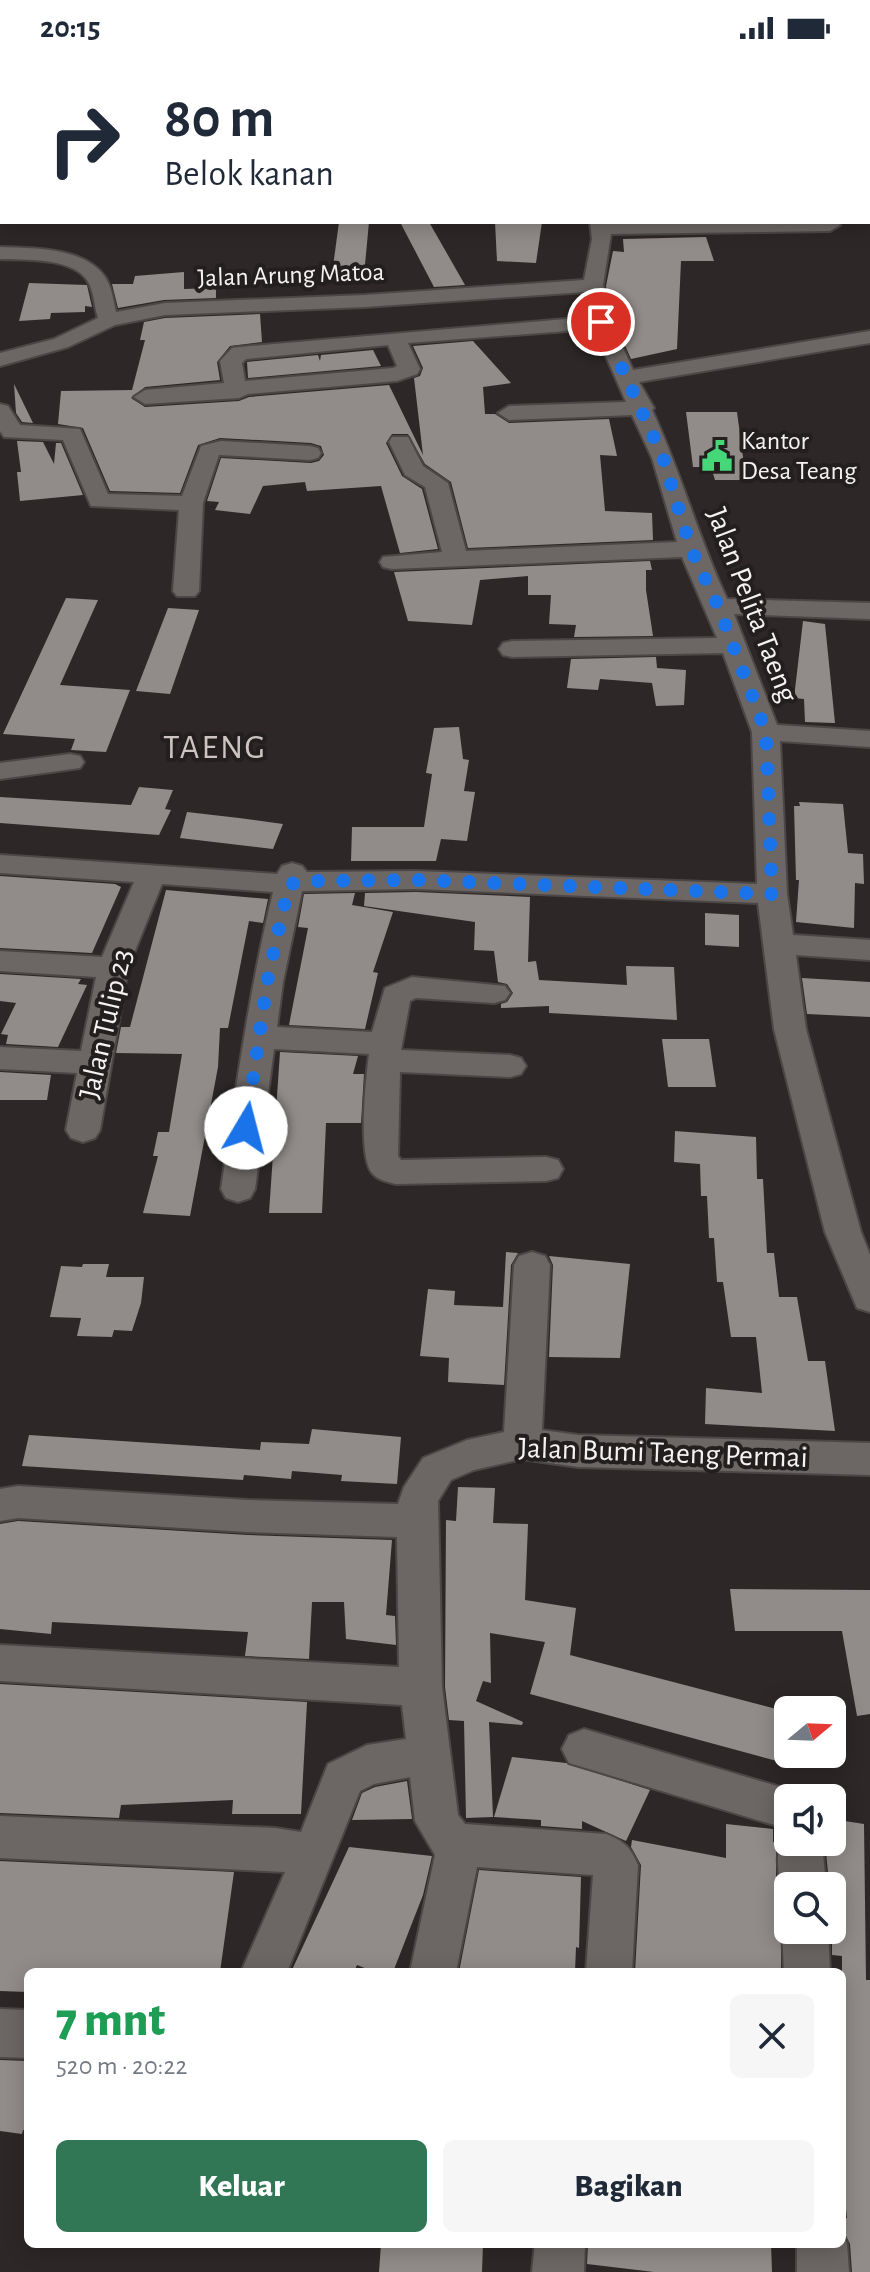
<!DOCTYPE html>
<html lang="id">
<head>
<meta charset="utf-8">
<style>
	body { margin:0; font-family:"Alegreya Sans",sans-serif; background:#f6f6f7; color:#1f2937; height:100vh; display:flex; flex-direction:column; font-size:30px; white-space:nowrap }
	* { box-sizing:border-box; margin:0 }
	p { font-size:26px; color:#747a83 }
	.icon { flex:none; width:44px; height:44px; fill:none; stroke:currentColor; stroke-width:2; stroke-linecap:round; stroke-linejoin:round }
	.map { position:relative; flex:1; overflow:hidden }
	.panel { position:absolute; left:24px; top:1912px; width:822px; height:280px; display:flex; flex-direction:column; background:#fff; border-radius:12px; box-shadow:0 4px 20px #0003 }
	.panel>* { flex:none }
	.top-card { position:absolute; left:0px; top:0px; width:870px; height:168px; box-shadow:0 4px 20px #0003; background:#fff; color:#1f2937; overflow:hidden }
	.needle { width:52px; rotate:71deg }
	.buttons { position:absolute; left:774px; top:1640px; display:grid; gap:16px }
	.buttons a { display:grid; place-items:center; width:72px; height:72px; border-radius:12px; background:#fff; box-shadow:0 4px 20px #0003; font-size:40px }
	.pin { position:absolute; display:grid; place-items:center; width:68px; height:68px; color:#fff; margin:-34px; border:4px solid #fff; border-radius:50%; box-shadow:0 2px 8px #0007 }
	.me { position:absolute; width:88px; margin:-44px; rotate:8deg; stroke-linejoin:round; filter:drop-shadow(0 0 6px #0008) }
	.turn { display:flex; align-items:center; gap:28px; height:168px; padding:0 32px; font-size:36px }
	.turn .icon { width:104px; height:104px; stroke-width:2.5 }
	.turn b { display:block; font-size:56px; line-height:68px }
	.round { display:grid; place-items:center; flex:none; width:84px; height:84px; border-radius:12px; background:#f6f6f7 }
	.head { display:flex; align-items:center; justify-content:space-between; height:136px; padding:0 32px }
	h1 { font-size:48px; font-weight:800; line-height:60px; color:#1e9e55 }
	.primary-button { display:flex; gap:16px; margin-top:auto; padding:16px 32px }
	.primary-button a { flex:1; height:92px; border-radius:12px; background:#317755; color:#fff; font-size:32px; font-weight:800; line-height:92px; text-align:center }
	.primary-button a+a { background:#f6f6f7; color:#1f2937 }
	.status { display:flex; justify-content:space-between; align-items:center; height:56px; padding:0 40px; background:#fff; direction:ltr }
	.status svg { height:22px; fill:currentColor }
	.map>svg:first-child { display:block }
	.building { fill:#918c89 }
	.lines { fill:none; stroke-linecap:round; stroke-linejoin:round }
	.minor-casing { stroke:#4b4746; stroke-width:4 }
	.minor { fill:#6c6765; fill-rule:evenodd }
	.route { stroke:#1a73e8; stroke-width:14; stroke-dasharray:0 25.2 }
	.labels { text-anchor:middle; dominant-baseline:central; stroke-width:8; stroke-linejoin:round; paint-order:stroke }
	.far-street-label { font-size:26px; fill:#f6f2f2; stroke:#231f1e }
	.far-poi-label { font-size:26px; fill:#f6f2f2; stroke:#231f1e; text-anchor:start }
	.street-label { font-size:30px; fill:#f6f2f2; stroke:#231f1e }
	.quarter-label { font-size:34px; letter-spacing:2px; fill:#cbc4c3; stroke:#231f1e }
</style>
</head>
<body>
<div class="status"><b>20:15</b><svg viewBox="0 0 49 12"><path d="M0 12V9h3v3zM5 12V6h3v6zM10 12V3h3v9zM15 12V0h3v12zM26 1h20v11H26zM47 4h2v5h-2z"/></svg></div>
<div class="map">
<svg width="870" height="2216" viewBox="0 0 870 2216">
	<rect width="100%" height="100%" fill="#2d2827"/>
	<g class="building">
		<polygon points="339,166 369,166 364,219 332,218"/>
		<polygon points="400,166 429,166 465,229 434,231"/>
		<polygon points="495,166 542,166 536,207 497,205"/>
		<polygon points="706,181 714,205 681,205 677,293 631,303 614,265 606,230 613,195 624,196 623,183"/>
		<polygon points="184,216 184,233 216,232 216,242 164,244 118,252 112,228 133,228 135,220"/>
		<polygon points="29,227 87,229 92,251 85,250 85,256 51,257 50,263 19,265"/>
		<polygon points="260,258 262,286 230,290 217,306 220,324 145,331 131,342 145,351 239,345 249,341 389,329 423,399 414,322 420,320 423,312 413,290 473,285 511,327 483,331 485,358 495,358 509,367 609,363 617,400 600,399 605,455 652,457 653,484 468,492 451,426 425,408 408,378 392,378 386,387 402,420 422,433 438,493 400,497 381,430 307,435 305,426 263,430 250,458 215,454 219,446 207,445 221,402 311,407 319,405 324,399 321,390 311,387 220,382 198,389 180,437 110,435 83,372 58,368 61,335 132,334 145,284 140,284 144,266 165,262"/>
		<polygon points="373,294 381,310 248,322 247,306 318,299 320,305 321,299"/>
		<polygon points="14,328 33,367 22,366 16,357"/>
		<polygon points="686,356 737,356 746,424 715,424 711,411 693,411"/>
		<polygon points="17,385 43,386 54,408 56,387 61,387 83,439 20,445 17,416 21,416"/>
		<polygon points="650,505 652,514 646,514 646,534 653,580 574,581 576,569 549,568 551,539 528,539 528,520 480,524 472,569 408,565 394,516"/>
		<polygon points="66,542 98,544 60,629 130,634 106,696 71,694 75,683 3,678"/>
		<polygon points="168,552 199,554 170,638 136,635"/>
		<polygon points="803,565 825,568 835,667 805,666 804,643 794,642"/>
		<polygon points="656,601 657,612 686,614 684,649 656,650 652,627 600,623 598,634 567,632 571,603"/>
		<polygon points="459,671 463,703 469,704 464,735 475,736 467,785 441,783 436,805 351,805 352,771 424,771 432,718 426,717 434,672"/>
		<polygon points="139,731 173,734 165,753 171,754 159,779 0,767 0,741 131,749"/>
		<polygon points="799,746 843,748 848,797 863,798 864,828 855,827 854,872 796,866 799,824 796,824 794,750 800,750"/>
		<polygon points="187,756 239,762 283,768 273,793 180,782"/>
		<polygon points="0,820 115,828 121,831 92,897 0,892"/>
		<polygon points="166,834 268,843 263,867 249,865 228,972 220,972 218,1011 190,1160 143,1157 158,1100 153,1100 158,1076 169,1076 182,998 116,997 121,971 130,971"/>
		<polygon points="416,836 530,841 528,906 536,905 539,924 627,929 626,910 674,911 677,964 549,957 549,950 501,952 501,948 507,946 513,937 507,928 498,926 494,895 474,894 475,866 364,850 365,837"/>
		<polygon points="355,837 352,849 393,856 373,916 378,917 365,973 289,969 308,872 298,871 304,838"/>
		<polygon points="705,857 739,859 739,891 705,889"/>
		<polygon points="0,918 81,923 78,928 87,929 58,991 6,988 8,979 1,978 16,947 0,945"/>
		<polygon points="802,922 870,926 870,961 807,958"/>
		<polygon points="662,983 709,983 716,1031 668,1031"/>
		<polygon points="280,996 358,1000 353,1018 364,1018 361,1067 326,1067 322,1157 269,1157"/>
		<polygon points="0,1016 51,1019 47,1044 0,1044"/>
		<polygon points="675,1075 756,1081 757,1123 763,1123 767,1197 774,1197 779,1241 797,1241 808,1305 825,1305 835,1375 705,1368 706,1332 762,1337 756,1281 731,1281 723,1226 717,1226 714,1182 709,1182 707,1140 701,1140 700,1108 674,1106"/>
		<polygon points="506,1196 518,1197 511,1209 504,1329 448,1326 449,1302 420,1300 428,1233 455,1235 454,1249 503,1251"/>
		<polygon points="549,1200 630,1208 620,1302 549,1301 553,1209"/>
		<polygon points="83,1208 109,1208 106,1221 144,1221 141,1247 132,1275 114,1274 112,1281 77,1280 81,1262 50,1261 61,1210 82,1211"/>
		<polygon points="312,1373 401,1381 397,1428 341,1425 342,1419 292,1415 291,1423 244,1419 243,1424 22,1410 29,1379 260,1394 261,1386 309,1388"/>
		<polygon points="458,1431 495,1432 493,1467 528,1468 525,1544 576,1552 570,1599 788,1656 788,1708 530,1638 545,1586 490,1577 491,1627 483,1625 476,1645 523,1666 522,1669 489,1666 493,1761 466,1762 464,1665 449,1664 445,1631 446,1464 456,1465"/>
		<polygon points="18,1465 248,1479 392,1484 386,1559 395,1560 396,1589 346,1583 344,1546 312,1546 309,1603 245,1600 248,1576 52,1566 51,1578 0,1573 0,1468"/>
		<polygon points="730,1533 870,1534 870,1658 857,1660 842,1575 735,1575"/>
		<polygon points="0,1628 307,1646 301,1758 232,1758 233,1744 121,1749 119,1762 0,1757"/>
		<polygon points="512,1701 566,1707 650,1734 626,1785 582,1765 582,1773 541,1770 541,1764 494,1761"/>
		<polygon points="407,1725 412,1763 352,1764 362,1737 375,1731"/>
		<polygon points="832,1763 864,1768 866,1924 870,1924 870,2216 852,2216 850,2188 842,2172 842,2162 847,2162 842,2120 842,1900 832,1899 832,1828 829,1827 825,1786 832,1786"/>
		<polygon points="726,1768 773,1773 773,1786 777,1786 776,1819 781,1838 781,1916 635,1916 641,1809 631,1791 632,1784 726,1802"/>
		<polygon points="349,1791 432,1800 423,1839 393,1916 375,1916 357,1909 354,1916 291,1916"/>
		<polygon points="0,1805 234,1816 220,1916 28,1916 28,1936 0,1935"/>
		<polygon points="479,1814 581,1821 579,1892 576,1891 575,1916 459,1916"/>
		<polygon points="0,2004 28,2005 28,2075 23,2074 22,2078 0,2075"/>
		<polygon points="381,2188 483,2188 482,2216 379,2216"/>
		<polygon points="588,2188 771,2188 772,2216 654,2216 587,2208"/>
	</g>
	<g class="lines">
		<defs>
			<g id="minor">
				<polygon points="189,0 242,0 188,2"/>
				<polygon points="452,0 472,0 473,2 453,2"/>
				<rect x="0" y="74" width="2" height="10"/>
				<path d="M 590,166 L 838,166 L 840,169 L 830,175 L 611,178 L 603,229 L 611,266 L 633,314 L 870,275 L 870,287 L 639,326 L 654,352 L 652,354 C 681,416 698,481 727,543 L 870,547 L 870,563 L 734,558 L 777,669 L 870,675 L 870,691 L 780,685 L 787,838 L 793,879 L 870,884 L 870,904 L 796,899 L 806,973 L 861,1176 L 870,1199 L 870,1256 L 857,1252 L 825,1176 L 774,973 L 758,847 L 416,833 L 302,835 L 283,926 L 277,971 L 372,976 L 385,932 L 412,921 L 505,930 L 510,937 L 505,944 L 494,947 L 416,942 L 410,945 L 401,994 L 510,999 L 521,1002 L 526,1010 L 521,1018 L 510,1021 L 400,1016 L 398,1100 L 401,1104 L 546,1101 L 558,1104 L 563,1113 L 558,1122 L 546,1125 L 396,1128 C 388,1126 378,1124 373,1118 C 357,1102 366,1022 369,998 L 274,993 L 255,1133 L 250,1142 L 238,1146 L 226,1142 L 221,1133 C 236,1033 249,935 273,836 L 162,828 L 128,912 L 100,1074 L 95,1082 L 83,1086 L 71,1082 L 66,1074 L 77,1017 L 0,1013 L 0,991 L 81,995 L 96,921 L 0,915 L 0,895 L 102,901 L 134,826 L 0,817 L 0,799 L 277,818 L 282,810 L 292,807 L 302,810 L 307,816 L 416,815 L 757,828 L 752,676 L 723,597 L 512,601 L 503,599 L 499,593 L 503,587 L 512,585 L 717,582 L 682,501 L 392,513 L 383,511 L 380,506 L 383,501 L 442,496 L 425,431 L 405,419 L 389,386 L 392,381 L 408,381 L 423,410 L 448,427 L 466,495 L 677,486 L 652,402 L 632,359 L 509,364 L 498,357 L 509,350 L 626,346 L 594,273 L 408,287 L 420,313 L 417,318 L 397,325 L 248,338 L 239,342 L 145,348 L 134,341 L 145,334 L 224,327 L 220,305 L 232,292 L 240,291 L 589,261 L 584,236 L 365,251 L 165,259 L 115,269 L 68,291 L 0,310 L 0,297 L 54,283 L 98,262 C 94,250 94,234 87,224 C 71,201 24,204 0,203 L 0,191 C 32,192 85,191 105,221 C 112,231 113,244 116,256 L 165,247 L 365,239 L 584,224 L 592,183 ZM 388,289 L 397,310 L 393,312 L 245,325 L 242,307 L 246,303 Z"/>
				<polygon points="0,348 8,350 20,369 80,373 108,438 182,440 201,390 221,385 310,390 318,392 321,397 318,402 310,404 219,399 203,447 199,535 195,540 177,540 173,535 179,454 91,450 63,384 4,381 0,375"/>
				<polygon points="70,698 80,700 84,706 80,712 0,723 0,707"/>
				<path d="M 532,1196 L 545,1200 L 550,1209 L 542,1374 L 578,1379 L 870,1387 L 870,1419 L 578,1411 L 522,1403 L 474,1414 L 451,1424 L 438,1445 L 442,1631 L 458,1759 L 465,1768 L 606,1778 C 624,1785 631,1792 638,1809 L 632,1916 L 586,1916 L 593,1819 L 477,1811 L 456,1916 L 410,1916 L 435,1799 L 415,1765 L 410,1721 L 374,1728 L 360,1735 L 287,1916 L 241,1916 L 285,1816 L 0,1802 L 0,1760 L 275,1772 L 301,1776 L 328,1708 L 367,1689 L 406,1683 L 402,1649 L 0,1625 L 0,1589 L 399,1611 L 397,1481 L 248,1476 L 18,1462 L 0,1465 L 0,1433 L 18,1430 L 248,1444 L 398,1448 L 404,1431 L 423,1402 L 467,1384 L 504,1376 L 514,1209 L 519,1200 Z"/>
				<path d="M 584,1673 L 804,1738 L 805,1742 L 788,1742 L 788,1786 L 822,1786 L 826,1830 L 788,1830 L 787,1845 C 777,1823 774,1795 784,1772 L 569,1707 L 562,1693 L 569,1679 Z"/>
				<polygon points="788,1860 788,1874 828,1874 830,1916 784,1916 782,1874"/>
				<polygon points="0,1953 28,1954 28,2002 0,2001"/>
				<polygon points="842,2175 847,2188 849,2216 797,2216 797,2188 842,2188"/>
				<polygon points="535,2188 585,2188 584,2216 532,2216"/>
			</g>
		</defs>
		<use href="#minor" class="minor-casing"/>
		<use href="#minor" class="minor"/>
	</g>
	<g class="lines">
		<polyline class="route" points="246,1072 267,926 289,828 311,825 416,824 772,838 766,676 718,550 691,493 663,402 601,266"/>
	</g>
	<defs>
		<symbol id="civic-bare" viewBox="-9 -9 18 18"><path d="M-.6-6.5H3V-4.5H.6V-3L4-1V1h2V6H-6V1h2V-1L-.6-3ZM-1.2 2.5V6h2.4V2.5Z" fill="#46d779" stroke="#231f1e" stroke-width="2.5" paint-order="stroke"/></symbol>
	</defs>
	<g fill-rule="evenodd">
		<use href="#civic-bare" x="695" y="378" width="44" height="44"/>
	</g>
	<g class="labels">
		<g class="far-street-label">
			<text transform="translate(291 219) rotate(-2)">Jalan Arung Matoa</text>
		</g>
		<g class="far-poi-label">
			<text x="741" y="385">Kantor<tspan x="741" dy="30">Desa Teang</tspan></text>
		</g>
		<g class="street-label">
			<text transform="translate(752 549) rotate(69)">Jalan Pelita Taeng</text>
			<text transform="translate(106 968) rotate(-77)">Jalan Tulip 23</text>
			<text transform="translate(663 1397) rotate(2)">Jalan Bumi Taeng Permai</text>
		</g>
		<g class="quarter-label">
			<text x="215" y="692">TAENG</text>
		</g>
	</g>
</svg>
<div class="buttons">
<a><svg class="needle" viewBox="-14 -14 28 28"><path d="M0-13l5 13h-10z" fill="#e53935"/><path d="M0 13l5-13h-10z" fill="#747a83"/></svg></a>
<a><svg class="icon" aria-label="sound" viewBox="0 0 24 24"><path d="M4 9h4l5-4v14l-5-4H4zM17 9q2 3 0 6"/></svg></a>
<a><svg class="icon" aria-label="search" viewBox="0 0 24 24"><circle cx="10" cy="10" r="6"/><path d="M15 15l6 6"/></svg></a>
</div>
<div class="pin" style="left:601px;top:266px;background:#d93025"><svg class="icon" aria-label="arrive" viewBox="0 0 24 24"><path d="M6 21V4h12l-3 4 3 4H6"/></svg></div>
<svg class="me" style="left:246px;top:1072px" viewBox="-20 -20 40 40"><circle r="19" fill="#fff"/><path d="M0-13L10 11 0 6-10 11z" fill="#1a73e8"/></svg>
<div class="top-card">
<div class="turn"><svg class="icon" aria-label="right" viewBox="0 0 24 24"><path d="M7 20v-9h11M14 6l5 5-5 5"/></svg><div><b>80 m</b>Belok kanan</div></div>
</div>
<section class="panel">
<div class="head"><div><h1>7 mnt</h1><p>520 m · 20:22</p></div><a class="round"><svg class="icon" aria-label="close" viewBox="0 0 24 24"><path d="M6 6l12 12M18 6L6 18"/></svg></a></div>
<div class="primary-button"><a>Keluar</a><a>Bagikan</a></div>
</section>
</div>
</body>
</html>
